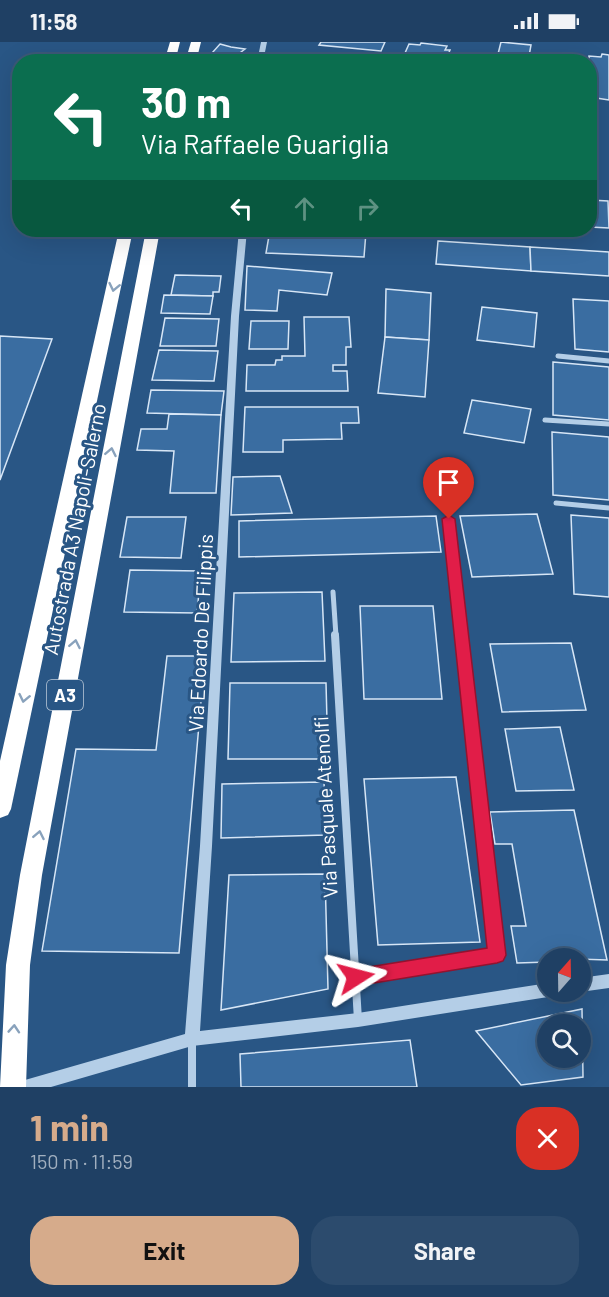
<!DOCTYPE html>
<html lang="en">
<head>
<meta charset="utf-8">
<style>
	body { margin:0; font-family:Barlow,sans-serif; background:#2c4b6d; color:#f1f3f6; height:100vh; display:flex; flex-direction:column; font-size:22px; white-space:nowrap }
	* { box-sizing:border-box; margin:0 }
	p { font-size:20px; color:#a1afbf }
	.icon { flex:none; width:33px; height:33px; fill:none; stroke:currentColor; stroke-width:2; stroke-linecap:round; stroke-linejoin:round }
	.map { position:relative; height:1045px; overflow:hidden }
	.details { display:flex; flex-direction:column; background:#1f4064; flex:1 }
	.details>* { flex:none }
	.hud { position:absolute; left:12px; top:12px; width:585px; height:183px; border-radius:24px; box-shadow:0 6px 24px #0002,0 0 0 2px #3c5978; background:#0b6e4f; color:#fff; overflow:hidden }
	.needle { width:39px; rotate:20deg }
	.tools { position:absolute; left:537px; top:906px; display:grid; gap:12px }
	.tools a { display:grid; place-items:center; width:54px; height:54px; border-radius:50%; background:#1f4064; box-shadow:0 6px 24px #0002,0 0 0 2px #3c5978; font-size:30px }
	.pin { position:absolute; display:grid; place-items:center; width:51px; height:51px; color:#fff; margin:-62px -26px; border-radius:50% 50% 50% 0; rotate:-45deg; box-shadow:0 0 6px #0007 }
	.pin .icon { rotate:45deg }
	.me { position:absolute; width:66px; margin:-33px; rotate:81deg; stroke-linejoin:round; filter:drop-shadow(0 0 4px #0008) }
	.turn { display:flex; align-items:center; gap:21px; height:126px; padding:0 30px; font-size:27px }
	.turn .icon { width:78px; height:78px; stroke-width:2.5 }
	.turn b { display:block; font-size:42px; line-height:51px }
	.lanes { display:flex; align-items:center; height:57px; padding:0 30px; background:#0003; justify-content:center; gap:30px; direction:ltr }
	.lanes .off { opacity:.35 }
	.round { display:grid; place-items:center; flex:none; width:63px; height:63px; border-radius:24px; background:#2c4b6d }
	.headline { display:flex; align-items:center; justify-content:space-between; height:102px; padding:0 30px }
	h1 { font-size:36px; font-weight:700; line-height:45px; color:#d6ab8b }
	.primary-button { display:flex; gap:12px; margin-top:auto; padding:12px 30px }
	.primary-button a { flex:1; height:69px; border-radius:24px; background:#d6ab8b; color:#111; font-size:24px; font-weight:700; line-height:69px; text-align:center }
	.primary-button a+a { background:#2c4b6d; color:#f1f3f6 }
	.status { display:flex; justify-content:space-between; align-items:center; height:42px; padding:0 30px; background:#1f4064; direction:ltr }
	.status svg { height:16px; fill:currentColor }
	.map>svg:first-child { display:block }
	.building { fill:#3a6da1; stroke:#d7e6f6; stroke-width:1.5; fill-rule:evenodd }
	.lines { fill:none; stroke-linecap:round; stroke-linejoin:round }
	.minor-far1 { stroke:#b4cee7; stroke-width:5 }
	.minor { stroke:#b4cee7; stroke-width:8 }
	.tertiary { fill:#b4cee7; fill-rule:evenodd }
	.motorway { fill:#fff; fill-rule:evenodd }
	.oneway { stroke:#89a2bc }
	.route { fill:#e11d48; stroke:#92132f; stroke-width:1.5 }
	.labels { text-anchor:middle; dominant-baseline:central; stroke-width:6; stroke-linejoin:round; paint-order:stroke }
	.shield { fill:#295685; stroke:#bfccda; stroke-width:1.5 }
	.shield-label { font-size:18px; font-weight:bold; fill:#fff }
	.street-label { font-size:20px; fill:#fff; stroke:#295685 }
</style>
</head>
<body>
<div class="status"><b>11:58</b><svg viewBox="0 0 49 12"><path d="M0 12V9h3v3zM5 12V6h3v6zM10 12V3h3v9zM15 12V0h3v12zM26 1h20v11H26zM47 4h2v5h-2z"/></svg></div>
<div class="map">
<svg width="609" height="1045" viewBox="0 0 609 1045">
	<rect width="100%" height="100%" fill="#295685"/>
	<g class="building">
		<polygon points="321,0 385,0 381,9 319,3"/>
		<polygon points="501,0 531,3 528,20 496,20"/>
		<polygon points="421,1 447,4 445,8 450,8 445,20 401,20 409,2 420,3"/>
		<polygon points="220,2 231,5 245,7 232,17 236,18 235,20 204,20"/>
		<polygon points="276,12 306,14 304,20 272,20"/>
		<polygon points="602,12 609,13 609,58 590,55 590,20 571,20 572,15 589,17 589,14 601,15"/>
		<polygon points="323,13 372,17 320,20"/>
		<polygon points="590,95 594,95 596,116 590,115"/>
		<polygon points="590,158 608,159 609,186 590,185"/>
		<polygon points="270,188 366,190 364,215 266,211"/>
		<polygon points="438,199 530,205 531,229 436,222"/>
		<polygon points="530,205 609,210 609,234 531,229"/>
		<polygon points="247,224 332,231 327,253 279,248 277,269 245,268"/>
		<polygon points="175,233 221,234 219,250 213,250 213,254 171,253"/>
		<polygon points="386,247 431,251 429,298 385,295"/>
		<polygon points="164,253 213,254 210,272 161,271"/>
		<polygon points="573,257 609,259 609,310 575,307"/>
		<polygon points="482,265 537,271 534,305 477,298"/>
		<polygon points="304,275 349,275 351,305 346,305 346,323 333,323 333,329 347,329 348,349 246,349 247,323 275,323 276,318 282,318 282,314 305,314"/>
		<polygon points="165,276 219,277 216,304 160,304"/>
		<polygon points="251,279 289,279 288,307 249,307"/>
		<polygon points="0,294 52,297 0,438"/>
		<polygon points="385,295 429,298 425,355 378,351"/>
		<polygon points="159,308 218,309 214,339 152,338"/>
		<polygon points="553,320 609,325 609,378 553,373"/>
		<polygon points="151,348 224,349 221,373 147,371"/>
		<polygon points="472,358 531,367 524,401 464,391"/>
		<polygon points="245,365 358,365 359,381 341,381 342,397 283,398 283,410 243,410"/>
		<polygon points="169,372 221,373 216,451 170,451 174,409 137,408 141,387 167,387"/>
		<polygon points="552,390 609,395 609,458 553,453"/>
		<polygon points="280,434 292,471 231,473 233,435"/>
		<polygon points="537,472 553,532 472,535 460,474"/>
		<polygon points="571,473 609,476 609,555 574,552"/>
		<polygon points="436,474 441,510 239,515 239,479"/>
		<polygon points="127,475 186,475 181,516 120,515"/>
		<polygon points="130,528 201,529 197,571 124,570"/>
		<polygon points="322,550 325,619 231,620 234,551"/>
		<polygon points="360,564 433,564 442,657 364,657"/>
		<polygon points="571,601 586,668 502,670 490,602"/>
		<polygon points="167,614 205,614 179,911 42,909 76,707 156,708"/>
		<polygon points="230,641 326,641 328,717 228,717"/>
		<polygon points="560,685 574,748 516,749 505,687"/>
		<polygon points="456,735 480,900 378,903 364,737"/>
		<polygon points="324,740 326,793 221,796 222,742"/>
		<polygon points="574,768 607,918 548,916 548,920 517,921 511,884 526,884 512,802 495,802 490,770"/>
		<polygon points="325,832 328,947 221,968 229,833"/>
		<path d="M 582,967 L 583,1035 L 521,1043 L 476,989 ZM 548,982 L 580,982 L 580,1016 L 548,1016 Z"/>
		<polygon points="410,998 417,1045 241,1045 240,1012"/>
	</g>
	<g class="lines">
		<g class="minor-far1">
			<polyline points="558,314 609,319"/>
			<polyline points="545,378 609,382"/>
			<polyline points="556,461 609,466"/>
			<polyline points="449,477 462,594"/>
			<polyline points="333,550 336,594"/>
		</g>
		<g class="minor">
			<polyline points="335,593 358,978"/>
			<polyline points="356,935 497,913 462,593"/>
			<polyline points="192,998 192,1045"/>
		</g>
		<g class="tertiary">
			<polygon points="261,0 267,0 263,20 257,20"/>
			<polygon points="239,188 247,188 239,274 212,804 200,989 358,971 548,941 548,950 554,950 553,953 548,955 358,985 192,1004 51,1045 18,1045 20,1040 25,1038 185,992 200,804 231,274"/>
			<polygon points="609,932 609,946 580,950 580,936"/>
		</g>
		<g class="motorway">
			<polygon points="170,0 180,0 175,20 164,20"/>
			<polygon points="191,0 201,0 196,20 185,20"/>
			<polygon points="119,188 133,188 11,767 8,773 0,776 0,719"/>
			<polygon points="146,188 160,188 42,833 30,923 26,1045 0,1045 6,923 20,833"/>
		</g>
	</g>
	<defs><path id="oneway-chevron" d="M-2-3.5L2.5 0L-2 3.5" fill="none" stroke-width="1.6" stroke-linecap="round" stroke-linejoin="round" transform="scale(1.5)"/></defs>
	<g class="oneway">
		<use href="#oneway-chevron" transform="translate(114 245) rotate(102)"/>
		<use href="#oneway-chevron" transform="translate(111 410) rotate(-79)"/>
		<use href="#oneway-chevron" transform="translate(75 602) rotate(-79)"/>
		<use href="#oneway-chevron" transform="translate(24 656) rotate(102)"/>
		<use href="#oneway-chevron" transform="translate(39 793) rotate(-79)"/>
		<use href="#oneway-chevron" transform="translate(14 987) rotate(-86)"/>
	</g>
	<polygon class="route" points="449,473 455,477 506,913 503,919 497,921 356,944 349,941 347,935 349,929 356,927 487,906 442,477"/>
	<g class="labels">
		<rect class="shield" x="47" y="638" width="36" height="30" rx="4.5"/>
		<g class="shield-label">
			<text x="65" y="653">A3</text>
		</g>
		<g class="street-label">
			<text transform="translate(74 487) rotate(-79)">Autostrada A3 Napoli-Salerno</text>
			<text transform="translate(200 591) rotate(-87)">Via Edoardo De Filippis</text>
			<text transform="translate(325 765) rotate(-93)">Via Pasquale Atenolfi</text>
		</g>
	</g>
</svg>
<div class="tools">
<a><svg class="needle" viewBox="-14 -14 28 28"><path d="M0-13l5 13h-10z" fill="#e53935"/><path d="M0 13l5-13h-10z" fill="#a1afbf"/></svg></a>
<a><svg class="icon" aria-label="search" viewBox="0 0 24 24"><circle cx="10" cy="10" r="6"/><path d="M15 15l6 6"/></svg></a>
</div>
<div class="pin" style="left:449px;top:477px;background:#d93025"><svg class="icon" aria-label="arrive" viewBox="0 0 24 24"><path d="M6 21V4h12l-3 4 3 4H6"/></svg></div>
<svg class="me" style="left:356px;top:935px" viewBox="-20 -20 40 40"><path d="M0-17L14 15 0 8-14 15z" fill="#e11d48" stroke="#fff" stroke-width="4"/></svg>
<div class="hud">
<div class="turn"><svg class="icon" aria-label="left" viewBox="0 0 24 24"><path d="M17 20v-9H6M10 6l-5 5 5 5"/></svg><div><b>30 m</b>Via Raffaele Guariglia</div></div>
<div class="lanes"><svg class="icon" aria-label="left" viewBox="0 0 24 24"><path d="M17 20v-9H6M10 6l-5 5 5 5"/></svg><svg class="icon off" aria-label="ahead" viewBox="0 0 24 24"><path d="M12 20V5M6 11l6-6 6 6"/></svg><svg class="icon off" aria-label="right" viewBox="0 0 24 24"><path d="M7 20v-9h11M14 6l5 5-5 5"/></svg></div>
</div>
</div>
<section class="details">
<div class="headline"><div><h1>1 min</h1><p>150 m · 11:59</p></div><a class="round" style="background:#d93025;color:#fff"><svg class="icon" aria-label="close" viewBox="0 0 24 24"><path d="M6 6l12 12M18 6L6 18"/></svg></a></div>
<div class="primary-button"><a>Exit</a><a>Share</a></div>
</section>
</body>
</html>
